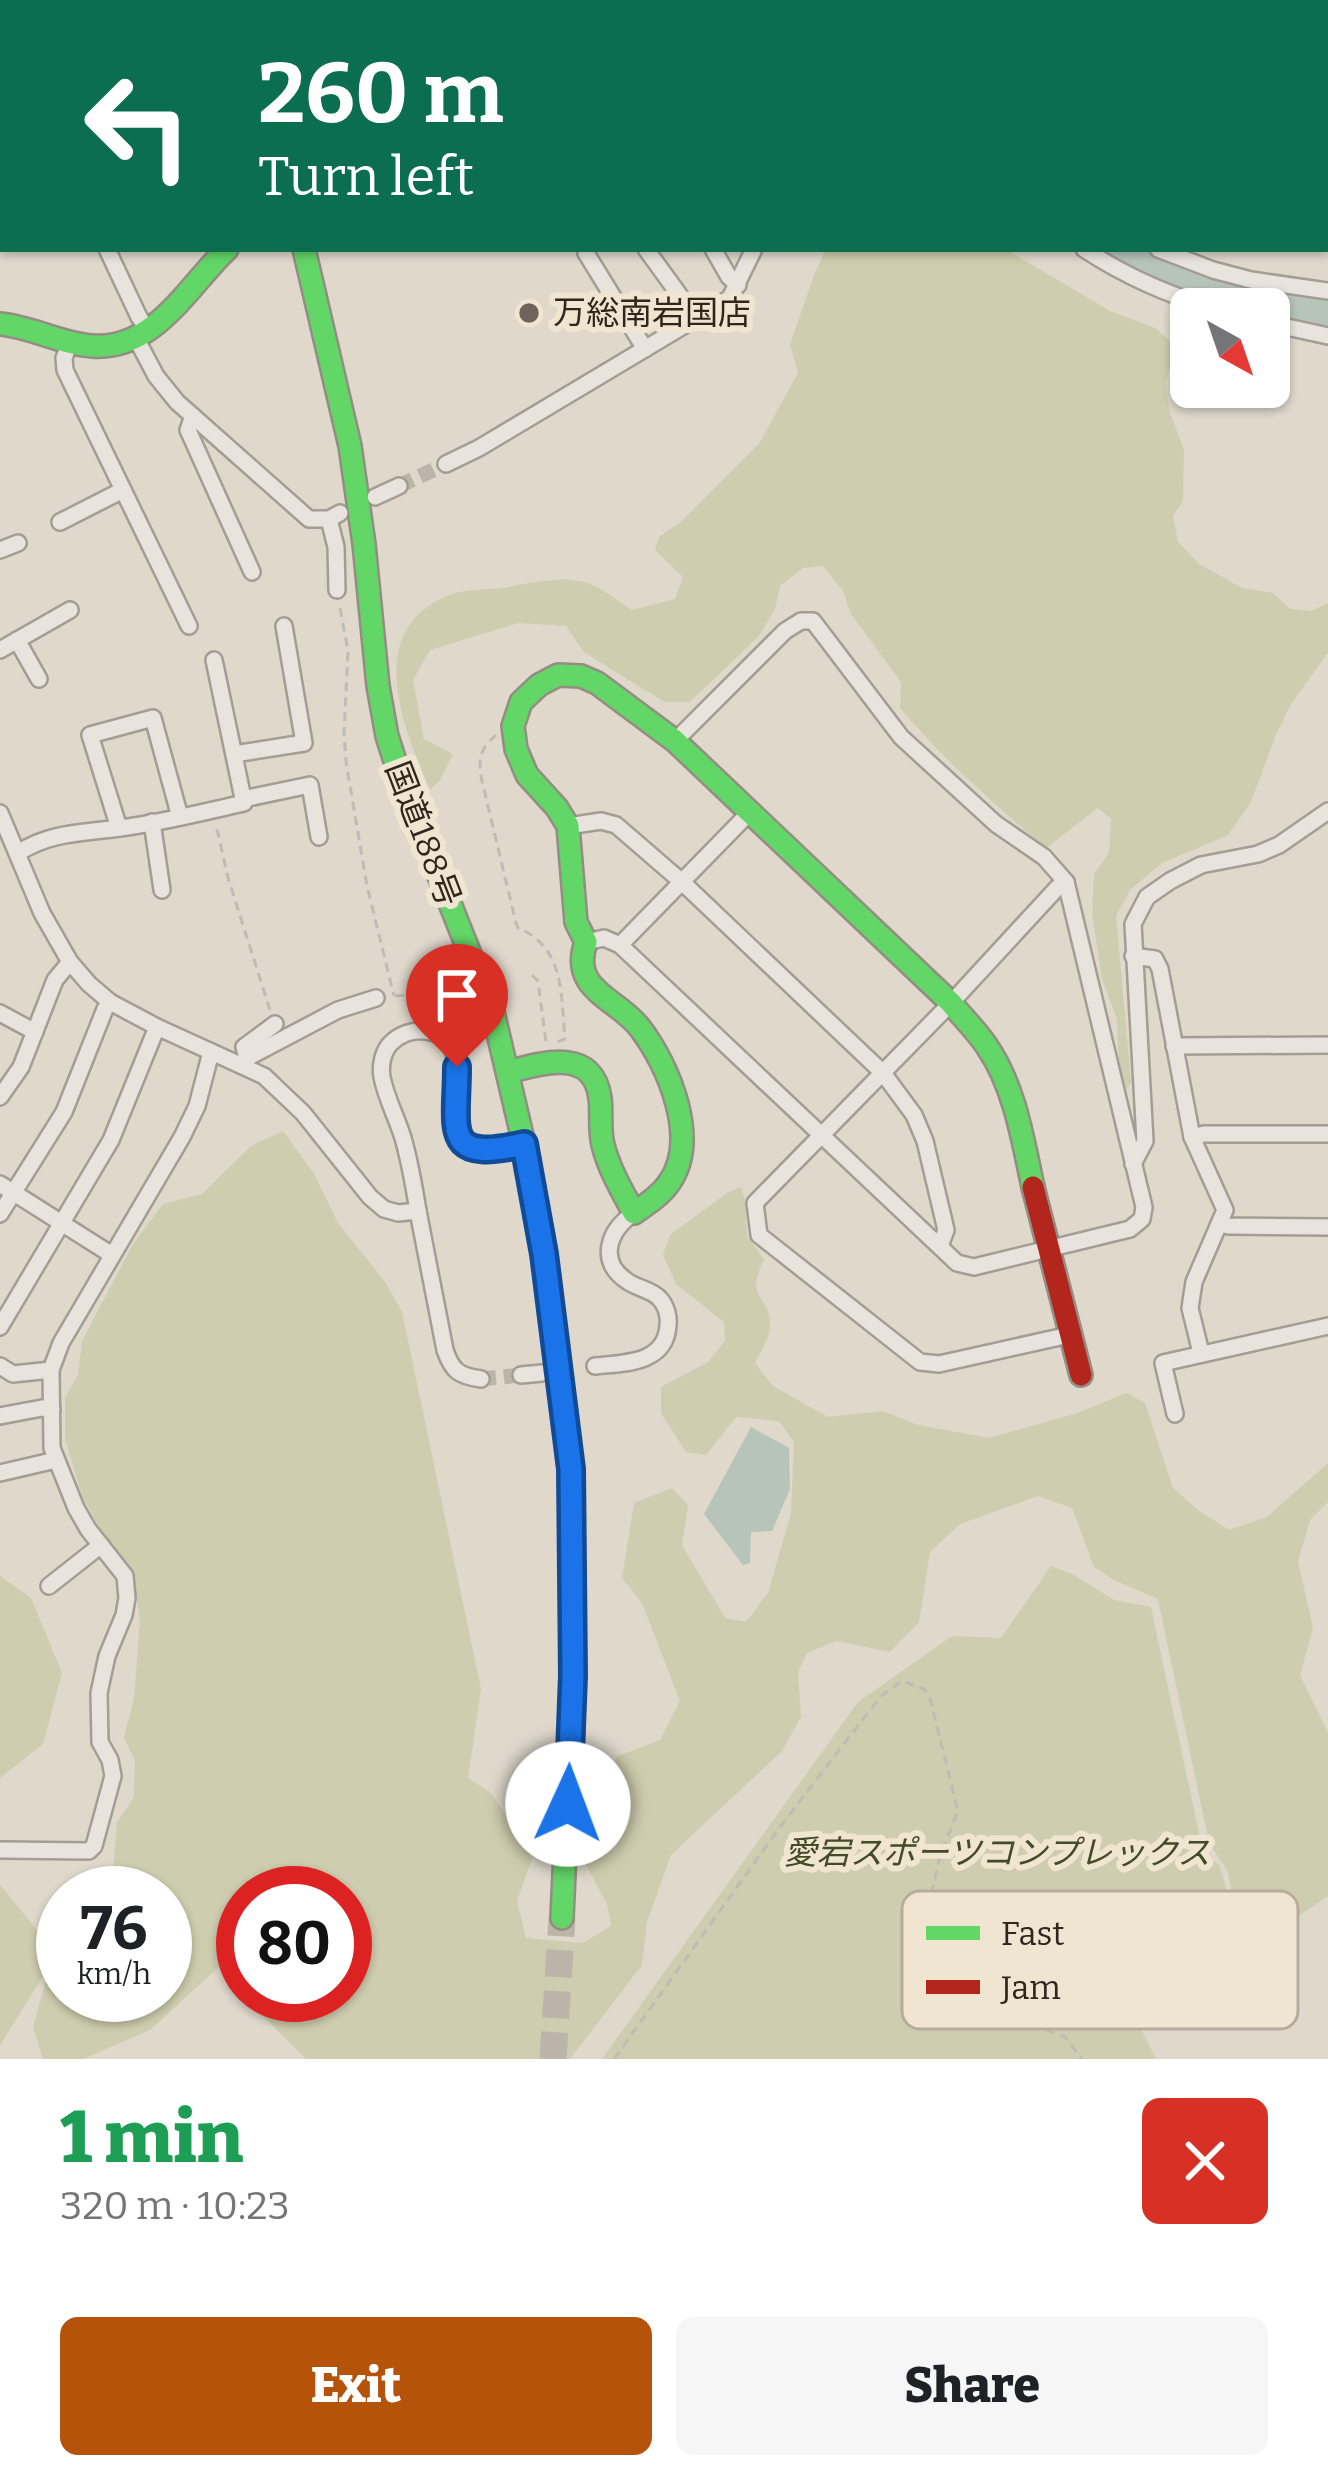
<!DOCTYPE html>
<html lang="en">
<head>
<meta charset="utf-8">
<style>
	body { margin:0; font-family:Bitter,"Noto Sans JP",serif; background:#f6f6f6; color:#202124; height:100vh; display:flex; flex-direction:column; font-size:45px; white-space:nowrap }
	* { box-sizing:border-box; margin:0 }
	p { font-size:39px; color:#757577 }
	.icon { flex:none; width:66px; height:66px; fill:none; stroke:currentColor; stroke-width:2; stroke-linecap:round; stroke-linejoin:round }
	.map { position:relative; height:2059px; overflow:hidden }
	.details { display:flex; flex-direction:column; background:#fff; flex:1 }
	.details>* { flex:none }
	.top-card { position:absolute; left:0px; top:0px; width:1329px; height:252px; box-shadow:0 3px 9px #0004; background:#0b6e4f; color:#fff; overflow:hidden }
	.needle { width:78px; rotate:140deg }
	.buttons { position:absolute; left:1170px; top:288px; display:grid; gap:24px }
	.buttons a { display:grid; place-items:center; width:120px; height:120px; border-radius:18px; background:#fff; box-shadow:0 3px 9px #0004; font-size:60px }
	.speed { position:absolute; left:36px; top:1866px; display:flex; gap:24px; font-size:60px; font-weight:700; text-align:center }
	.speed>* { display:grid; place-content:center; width:156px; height:156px; border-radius:50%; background:#fff; box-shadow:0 3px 9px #0004; line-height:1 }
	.speed small { font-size:30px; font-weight:400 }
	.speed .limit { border:18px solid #d22; background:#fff; color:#111 }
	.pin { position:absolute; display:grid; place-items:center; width:102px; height:102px; color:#fff; margin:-123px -51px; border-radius:50% 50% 50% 0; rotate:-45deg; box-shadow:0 0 12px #0007 }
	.pin .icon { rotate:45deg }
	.me { position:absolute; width:132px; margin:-66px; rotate:2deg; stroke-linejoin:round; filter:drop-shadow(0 0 9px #0008) }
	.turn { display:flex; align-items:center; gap:42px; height:252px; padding:0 60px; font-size:54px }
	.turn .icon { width:156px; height:156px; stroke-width:2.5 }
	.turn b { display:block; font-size:84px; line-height:102px }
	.round { display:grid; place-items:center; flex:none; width:126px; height:126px; border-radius:18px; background:#f6f6f6 }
	.overview { display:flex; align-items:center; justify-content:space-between; height:204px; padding:0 60px }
	h1 { font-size:72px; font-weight:800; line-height:90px; color:#1e9e55 }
	.action { display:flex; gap:24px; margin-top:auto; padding:24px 60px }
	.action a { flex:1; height:138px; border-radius:18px; background:#b45309; color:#fff; font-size:48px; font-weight:800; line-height:138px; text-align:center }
	.action a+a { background:#f6f6f6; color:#202124 }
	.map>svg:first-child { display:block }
	.green { fill:#cecdaf; fill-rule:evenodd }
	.water { fill:#b6c4ba }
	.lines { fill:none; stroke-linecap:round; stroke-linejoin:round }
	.river { stroke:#b6c4ba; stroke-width:30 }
	.street-tunnel { stroke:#bcb4a8; stroke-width:15; stroke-dasharray:15 8; stroke-linecap:butt }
	.highway-tunnel { stroke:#bcb4a8; stroke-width:27; stroke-dasharray:27 14; stroke-linecap:butt }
	.street-casing { stroke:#a49d94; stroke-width:20 }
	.fast-casing { stroke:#948d84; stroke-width:26 }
	.jam-casing { stroke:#948d84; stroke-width:26 }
	.path { stroke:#c0bbb3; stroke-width:3; stroke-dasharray:9 6; stroke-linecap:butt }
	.street { stroke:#e8e3dc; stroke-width:15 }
	.fast { stroke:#63d668; stroke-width:21 }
	.jam { stroke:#b3261e; stroke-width:21 }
	.route-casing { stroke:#114b97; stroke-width:30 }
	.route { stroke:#1a73e8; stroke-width:21 }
	.poi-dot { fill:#6e645b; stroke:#f0e5d1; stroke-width:4.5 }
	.labels { text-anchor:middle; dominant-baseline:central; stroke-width:12; stroke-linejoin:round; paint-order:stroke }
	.poi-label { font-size:33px; fill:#31261e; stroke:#f0e5d1; text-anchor:start }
	.street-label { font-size:33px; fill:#31261e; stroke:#f0e5d1 }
	.park-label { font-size:33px; font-style:italic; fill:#444b27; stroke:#f0e5d1 }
	.key { fill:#f0e5d1; stroke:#b7ac9b; stroke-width:3 }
	.key-label { font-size:33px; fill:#31261e }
</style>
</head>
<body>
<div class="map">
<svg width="1328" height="2059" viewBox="0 0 1328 2059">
	<rect width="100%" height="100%" fill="#dfd8cb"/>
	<g class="green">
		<path d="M 826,249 L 1005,249 L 1110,311 L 1155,328 L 1176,346 L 1165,383 L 1170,413 L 1184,450 L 1183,501 L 1173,516 L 1178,542 L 1199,564 L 1242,588 L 1273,593 L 1290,609 L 1311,611 L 1328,603 L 1328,653 L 1291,704 L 1275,737 L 1251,802 L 1228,835 L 1162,863 L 1130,890 L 1116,916 L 1131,1082 L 1126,1090 L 1119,1074 L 1117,1019 L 1102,979 L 1092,914 L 1094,874 L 1109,853 L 1111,819 L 1098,808 L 1046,848 C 994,804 944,760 900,708 L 901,682 L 851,614 L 843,591 L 823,566 L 803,568 L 780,586 L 775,609 L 759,636 L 690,702 L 665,702 L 625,678 L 584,652 L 566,626 L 518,623 L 430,650 L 413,680 L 424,739 L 453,754 L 440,780 L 430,790 C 404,729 362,632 447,596 C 462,589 485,590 502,588 C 527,584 558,576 584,582 C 600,586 618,601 632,610 L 675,599 L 683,577 L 655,550 L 659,537 L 682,521 L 759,444 L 798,373 L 790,345 L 814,275 Z"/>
		<path d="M 283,1131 L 314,1174 L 338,1223 L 386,1283 L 402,1312 L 481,1689 L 468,1778 L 491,1793 L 515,1828 L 539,1839 L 517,1901 L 526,1938 L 583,1943 L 611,1926 L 607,1904 L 586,1865 L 609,1772 L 618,1756 L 660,1740 L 680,1701 L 642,1603 L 622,1578 L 634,1503 L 672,1488 L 688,1505 L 682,1545 L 725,1618 L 746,1622 L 768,1593 L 791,1513 L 794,1442 L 779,1421 L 736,1417 L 706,1455 L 686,1452 L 661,1413 L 661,1387 L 708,1362 L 725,1341 L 724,1322 L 676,1284 L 663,1255 L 670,1235 L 727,1193 L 741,1187 L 745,1200 L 747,1235 L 764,1260 C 743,1299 771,1295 770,1326 C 770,1338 760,1352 755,1363 L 773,1386 L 828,1417 L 883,1411 L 918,1425 L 989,1438 L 1078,1413 L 1126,1393 L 1145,1403 L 1173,1488 L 1198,1510 L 1229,1530 L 1267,1517 L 1328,1463 L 1328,1502 L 1310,1520 L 1298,1561 L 1313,1628 L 1300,1675 L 1328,1733 L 1328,1896 L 1214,1973 L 1200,2020 L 1184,2019 L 1165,2000 L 1162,1973 L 1152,1996 L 1129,2005 L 1156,2059 L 602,2059 L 858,1702 L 952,1636 L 1001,1638 L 1051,1566 L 1074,1575 L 1114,1600 L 1151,1607 L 1204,1857 L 1219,1864 L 1229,1897 L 1173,1954 L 1167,1966 L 1207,1935 L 1232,1894 L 1228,1872 L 1209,1843 L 1158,1599 L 1114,1580 L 1094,1567 L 1072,1508 L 1038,1496 L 960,1524 L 930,1552 L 919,1622 L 890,1652 L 836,1641 L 807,1653 L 798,1672 L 801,1717 L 782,1751 L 671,1855 L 647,1922 L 642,1965 L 570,2059 L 306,2059 L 241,1994 L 236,1974 L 221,1965 L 150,2030 L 83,2059 L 43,2059 L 33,2027 L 45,1984 L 63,1951 L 63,1995 L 165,1995 L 165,1893 L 124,1893 L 113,1874 L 117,1822 L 134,1797 L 135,1761 L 124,1737 L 134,1699 L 140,1620 L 133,1573 L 104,1536 L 82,1496 L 65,1438 L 65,1398 L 78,1375 L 82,1341 L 133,1244 L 163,1204 L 202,1194 L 251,1146 ZM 345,1893 L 345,1995 L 243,1995 L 243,1893 Z"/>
		<polygon points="0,1576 31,1598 62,1673 43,1744 0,1778"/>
		<polygon points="0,1885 57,1954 0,2045"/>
	</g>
	<polygon class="water" points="751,1427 789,1448 790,1489 772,1531 751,1532 750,1563 743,1565 704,1514"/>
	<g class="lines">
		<path class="river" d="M 1116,249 C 1186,279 1252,302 1328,313"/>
		<g class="street-tunnel">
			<polyline points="399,486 446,464"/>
			<polyline points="481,1379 521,1375"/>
		</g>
		<polyline class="highway-tunnel" points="553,2059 562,1918"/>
		<defs>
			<g id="street">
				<polyline points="821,0 823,3"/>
				<polyline points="910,0 911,3"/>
				<polyline points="42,3 48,0"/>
				<polyline points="0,22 3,21"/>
				<polyline points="0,121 3,111"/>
				<polyline points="107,249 139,317 148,330"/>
				<polyline points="646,249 696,318"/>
				<polyline points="713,249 729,277 738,285"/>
				<path d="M 1084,249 C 1125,276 1170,296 1217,309"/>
				<polyline points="1158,249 1213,270 1251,280 1328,291"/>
				<polyline points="586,253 645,349"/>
				<polyline points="1269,323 1328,336"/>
				<polyline points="136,338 156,376 177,402 309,519 329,519 340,513"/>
				<polyline points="71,340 64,358 65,370 189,626"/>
				<polyline points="193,416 188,430 252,572"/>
				<polyline points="446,464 479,448 730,298 754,249"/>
				<polyline points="375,497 399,486"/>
				<polyline points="329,519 336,547 337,590"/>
				<polyline points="60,522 123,490"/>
				<polyline points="0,550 18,543"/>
				<polyline points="17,640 39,679"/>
				<polyline points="0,650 70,610"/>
				<polyline points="234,754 304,743 284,626"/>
				<polyline points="243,799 310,785 319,837"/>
				<path d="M 0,813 L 42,913 L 70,962 L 89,984 L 110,1002 L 157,1027 L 264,1076 L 303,1113 L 370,1197 L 384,1209 L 398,1213 L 418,1211 L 445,1350 C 452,1371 459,1376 481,1379"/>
				<polyline points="152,822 162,890"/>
				<polyline points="568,826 601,821 616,825 682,882 883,1073 914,1115 925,1141 946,1230 940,1246"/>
				<polyline points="119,828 90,735 153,718 180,817"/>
				<path d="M 18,853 C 50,832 83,833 120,828 C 162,823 203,812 244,803 L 214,660"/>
				<polyline points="1066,882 1058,887 951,1003 755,1203 759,1235 920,1362 939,1364 1069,1335"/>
				<polyline points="586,942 604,938 620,945 957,1263 974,1267 1130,1229 1142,1219 1144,1207 1066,882 1044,857 996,824 901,737 813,621 801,621 785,631 675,741"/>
				<polyline points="620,945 750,812"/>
				<polyline points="1133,956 1155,959 1160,969 1192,1137 1225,1210 1194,1282 1190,1308 1201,1353"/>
				<polyline points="0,1013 35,1032"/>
				<polyline points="1174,1046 1328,1045"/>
				<polyline points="247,1058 244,1047 275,1024"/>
				<polyline points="242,1065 247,1058 338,1010 376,998"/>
				<polyline points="0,1097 21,1067 55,980 70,962"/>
				<polyline points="1192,1137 1204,1134 1328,1134"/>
				<polyline points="1133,1164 1145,1141 1133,924 1147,897 1170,881 1201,865 1258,854 1279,845 1328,811"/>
				<polyline points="0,1184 112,1255"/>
				<path d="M 418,1211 C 414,1186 410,1162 403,1138 C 397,1118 386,1098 382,1077 C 380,1065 383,1051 391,1043 C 400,1034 413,1030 425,1031 C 486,1038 433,1128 469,1149 C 483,1157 509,1147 524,1144"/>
				<polyline points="0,1214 64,1112 105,1009 110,1002"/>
				<polyline points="1220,1223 1228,1226 1328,1227"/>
				<polyline points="0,1327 111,1140 157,1027"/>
				<polyline points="0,1366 13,1374 51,1370"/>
				<path d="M 595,1366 C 624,1363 666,1364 668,1325 C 669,1316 666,1306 660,1299 C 651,1289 638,1289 627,1281 C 597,1261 609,1230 634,1213"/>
				<polyline points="521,1375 542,1373"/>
				<polyline points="1175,1414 1163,1363 1328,1326"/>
				<polyline points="0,1416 42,1408 52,1409"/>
				<polyline points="0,1473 56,1460"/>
				<polyline points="49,1586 101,1545"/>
				<polyline points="2,1850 89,1851 94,1846 113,1776 110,1760 100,1742 99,1693 107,1656 124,1615 127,1598 125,1576 88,1529 76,1508 52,1448 51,1370 61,1343 182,1137 197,1106 211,1052"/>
			</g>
			<g id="fast">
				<polyline points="243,0 244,3"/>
				<polyline points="304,249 350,446 364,544 378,686 387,736 401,780 493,1012 524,1144 544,1254 571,1469 573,1676 562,1918"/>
				<path d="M 0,324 C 32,327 61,344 93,346 C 155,350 188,286 227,249"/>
				<path d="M 508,1072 C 542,1063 593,1047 600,1098 C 602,1113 599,1129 603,1145 C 609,1169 622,1191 634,1213 C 647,1204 660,1196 669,1183 C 700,1140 669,1066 640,1028 C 617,998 569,990 586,942 L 576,922 L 568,826 L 557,808 L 527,775 L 516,749 L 513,726 L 521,702 L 539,685 L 558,675 L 581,676 L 597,683 L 675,741 L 951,1003 C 963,1018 978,1032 988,1048 C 1015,1088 1023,1141 1033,1187"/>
			</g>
			<polyline id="jam" points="1033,1187 1081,1375"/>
		</defs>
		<use href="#street" class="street-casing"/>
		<use href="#fast" class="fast-casing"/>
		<use href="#jam" class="jam-casing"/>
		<g class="path">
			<polyline points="340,608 348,651 344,733 346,762 367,886 394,996"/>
			<path d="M 496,735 C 479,750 478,759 482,781 L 516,923 L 518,928 C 565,947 561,996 565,1039 L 557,1042"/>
			<polyline points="217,829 228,878 270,1010"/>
			<polyline points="532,975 538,981 546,1042"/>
			<polyline points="395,996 406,995"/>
			<polyline points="614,2059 780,1827 880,1697 902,1681 924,1689 930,1699 958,1811 940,1856 932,1892 942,1971 965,1998 1000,2016 1017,2019 1065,2037 1082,2059"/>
		</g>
		<use href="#street" class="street"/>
		<use href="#fast" class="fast"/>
		<use href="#jam" class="jam"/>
	</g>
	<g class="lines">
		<defs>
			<path id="route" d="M 457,1067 C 457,1131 441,1163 524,1144 L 544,1254 L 571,1469 L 573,1676 L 568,1804"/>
		</defs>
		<use href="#route" class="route-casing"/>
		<use href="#route" class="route"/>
	</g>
	<circle class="poi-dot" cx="529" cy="313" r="12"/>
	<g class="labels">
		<g class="poi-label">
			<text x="553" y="313">万総南岩国店</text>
		</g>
		<g class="street-label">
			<text transform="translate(423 834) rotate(69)">国道188号</text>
		</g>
		<g class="park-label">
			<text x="997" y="1853">愛宕スポーツコンプレックス</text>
		</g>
	</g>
	<rect x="902" y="1891" width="396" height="138" rx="18" class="key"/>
	<rect x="926" y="1926" width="54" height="14" fill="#63d668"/>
	<rect x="926" y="1980" width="54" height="14" fill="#b3261e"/>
	<g class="key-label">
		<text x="1001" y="1945">Fast</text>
		<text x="1001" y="1999">Jam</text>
	</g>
</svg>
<div class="buttons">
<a><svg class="needle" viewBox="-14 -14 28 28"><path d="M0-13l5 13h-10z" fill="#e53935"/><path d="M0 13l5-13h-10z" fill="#757577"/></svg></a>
</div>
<div class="speed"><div>76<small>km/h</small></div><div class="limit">80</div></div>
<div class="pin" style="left:457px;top:1067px;background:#d93025"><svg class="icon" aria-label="arrive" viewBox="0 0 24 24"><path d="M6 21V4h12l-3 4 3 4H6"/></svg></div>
<svg class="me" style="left:568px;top:1804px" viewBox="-20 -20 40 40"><circle r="19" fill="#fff"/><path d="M0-13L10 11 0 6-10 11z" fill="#1a73e8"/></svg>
<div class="top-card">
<div class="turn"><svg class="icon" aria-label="left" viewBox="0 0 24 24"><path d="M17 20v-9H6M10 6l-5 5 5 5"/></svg><div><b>260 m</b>Turn left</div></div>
</div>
</div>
<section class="details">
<div class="overview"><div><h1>1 min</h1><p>320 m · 10:23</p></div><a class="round" style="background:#d93025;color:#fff"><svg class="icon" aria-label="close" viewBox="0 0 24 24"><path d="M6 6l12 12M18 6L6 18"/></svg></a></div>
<div class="action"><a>Exit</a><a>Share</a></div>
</section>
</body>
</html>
